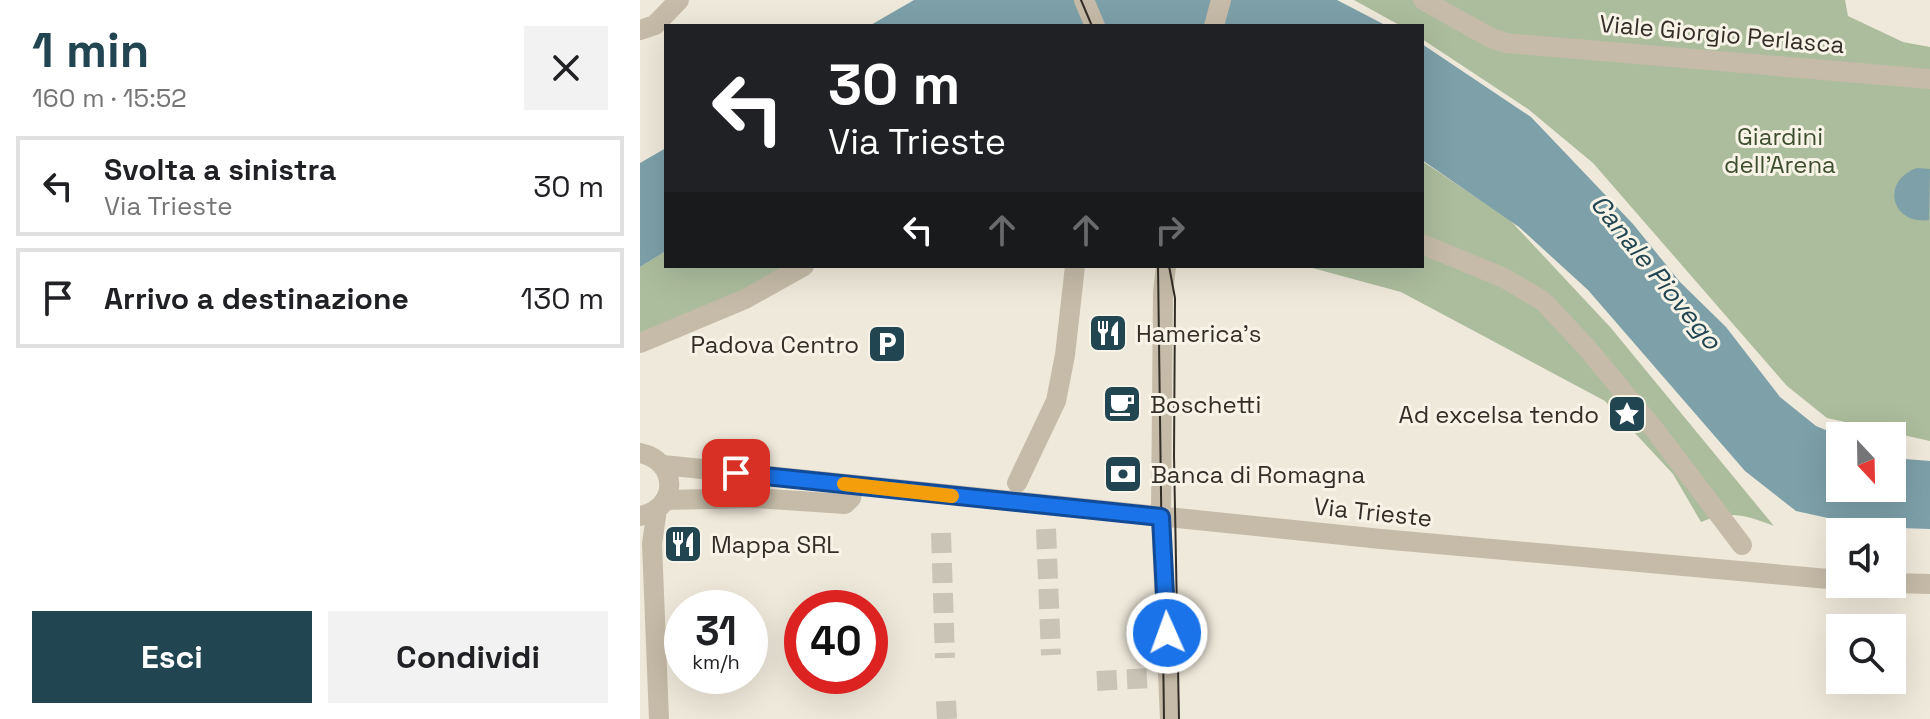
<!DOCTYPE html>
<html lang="it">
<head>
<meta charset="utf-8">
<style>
	body { margin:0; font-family:"Space Grotesk",sans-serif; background:#f2f2f2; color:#202124; height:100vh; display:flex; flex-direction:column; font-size:30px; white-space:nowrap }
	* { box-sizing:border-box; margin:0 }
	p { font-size:26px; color:#757577 }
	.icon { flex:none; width:44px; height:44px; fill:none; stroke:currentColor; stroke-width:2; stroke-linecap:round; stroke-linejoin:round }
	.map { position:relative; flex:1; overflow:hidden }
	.details { display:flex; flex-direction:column; background:#fff; width:640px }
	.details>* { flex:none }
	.hud { position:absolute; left:24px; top:24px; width:760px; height:244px; border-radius:0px; box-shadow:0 8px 32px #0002; background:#202124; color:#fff; overflow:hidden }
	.needle { width:52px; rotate:158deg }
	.controls { position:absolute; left:1186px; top:422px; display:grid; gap:16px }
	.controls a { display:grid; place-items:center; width:80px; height:80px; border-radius:0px; background:#fff; box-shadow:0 8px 32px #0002; font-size:40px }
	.speed { position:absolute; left:24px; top:590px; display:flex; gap:16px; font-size:40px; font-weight:700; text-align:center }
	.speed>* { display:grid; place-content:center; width:104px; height:104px; border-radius:50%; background:#fff; box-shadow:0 8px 32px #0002; line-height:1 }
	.speed small { font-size:20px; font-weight:400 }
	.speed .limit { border:12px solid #d22; background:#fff; color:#111 }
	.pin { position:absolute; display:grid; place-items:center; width:68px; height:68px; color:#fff; margin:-34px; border-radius:16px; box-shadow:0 4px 12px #0006 }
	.me { position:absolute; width:88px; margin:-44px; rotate:358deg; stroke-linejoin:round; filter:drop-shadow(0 0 6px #0008) }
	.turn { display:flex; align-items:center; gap:28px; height:168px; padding:0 32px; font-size:36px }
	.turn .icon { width:104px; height:104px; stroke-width:2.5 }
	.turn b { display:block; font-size:56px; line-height:68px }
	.lanes { display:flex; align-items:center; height:76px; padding:0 32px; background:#0003; justify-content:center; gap:40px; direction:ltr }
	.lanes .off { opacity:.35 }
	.round { display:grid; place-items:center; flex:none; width:84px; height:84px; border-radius:0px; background:#f2f2f2 }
	.summary { display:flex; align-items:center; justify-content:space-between; height:136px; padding:0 32px }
	h1 { font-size:48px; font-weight:800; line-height:60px; color:#214551 }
	.cta { display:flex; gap:16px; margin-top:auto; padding:16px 32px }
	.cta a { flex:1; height:92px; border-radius:0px; background:#214551; color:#fff; font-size:32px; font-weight:800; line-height:92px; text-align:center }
	.cta a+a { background:#f2f2f2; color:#202124 }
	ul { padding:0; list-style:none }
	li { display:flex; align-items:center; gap:24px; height:100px; margin:0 16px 12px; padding:0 16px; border:4px solid #e0e0e0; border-radius:0px }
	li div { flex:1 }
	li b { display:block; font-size:30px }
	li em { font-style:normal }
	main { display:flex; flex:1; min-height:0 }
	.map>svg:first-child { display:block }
	.green { fill:#acbd9d }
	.water { fill:#7da0a9 }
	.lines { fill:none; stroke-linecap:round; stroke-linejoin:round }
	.minor-tunnel { stroke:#cac4b7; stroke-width:20; stroke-dasharray:20 10; stroke-linecap:butt }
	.minor { stroke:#c6bba8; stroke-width:20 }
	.tram { stroke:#342e28; stroke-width:2 }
	.route-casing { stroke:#114b97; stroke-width:20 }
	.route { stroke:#1a73e8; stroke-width:14 }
	.slow { stroke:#f59e0b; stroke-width:14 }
	.labels { text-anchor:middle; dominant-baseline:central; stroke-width:6; stroke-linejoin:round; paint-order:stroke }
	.street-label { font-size:24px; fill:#342e28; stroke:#f7f3e7 }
	.park-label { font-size:24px; fill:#3d4f2e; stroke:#f7f3e7 }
	.poi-label { font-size:24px; fill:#342e28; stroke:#f7f3e7; text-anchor:start }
	.water-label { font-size:26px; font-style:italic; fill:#214551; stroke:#f7f3e7 }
</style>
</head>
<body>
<main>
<section class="details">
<div class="summary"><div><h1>1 min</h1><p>160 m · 15:52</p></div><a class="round"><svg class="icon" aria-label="close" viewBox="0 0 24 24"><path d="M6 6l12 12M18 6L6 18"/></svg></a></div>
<ul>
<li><svg class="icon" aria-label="left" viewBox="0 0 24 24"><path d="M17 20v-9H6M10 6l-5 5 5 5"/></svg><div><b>Svolta a sinistra</b><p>Via Trieste</p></div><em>30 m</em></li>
<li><svg class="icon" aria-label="arrive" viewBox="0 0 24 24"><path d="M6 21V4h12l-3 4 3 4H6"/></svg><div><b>Arrivo a destinazione</b></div><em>130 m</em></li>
</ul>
<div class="cta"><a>Esci</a><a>Condividi</a></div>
</section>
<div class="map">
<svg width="1290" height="719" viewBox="0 0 1290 719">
	<rect width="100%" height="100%" fill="#efe9db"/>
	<g class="green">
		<polygon points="714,0 1205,0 1208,16 1263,42 1290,47 1290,441 1187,418 1147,386 953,163 888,109 782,39 782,26 761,26"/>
		<path d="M 782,161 L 869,219 L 971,328 L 1134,526 C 1104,515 1092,510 1061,522 L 1033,474 L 965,401 L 761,292 L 665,266 L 782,266 Z"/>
		<polygon points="26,251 26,266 149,266 108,288 0,335 0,267"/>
	</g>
	<g class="water">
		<polygon points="274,0 697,0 747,26 229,26"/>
		<polygon points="782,44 891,117 993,224 1040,282 1086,327 1140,397 1176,426 1200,436 1200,488 1252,488 1252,458 1290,461 1290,529 1229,527 1156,511 1105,471 948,290 879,227 782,160"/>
		<polygon points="26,148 26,251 0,267 0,163"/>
		<path d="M 1277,168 L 1290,169 L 1289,220 C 1251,225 1240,181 1277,168 Z"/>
	</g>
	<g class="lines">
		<g class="minor-tunnel">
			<polyline points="406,529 411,655"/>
			<polyline points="301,533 305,658"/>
			<polyline points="457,681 510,678"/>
			<polyline points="306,701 307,719"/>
		</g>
		<g class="minor">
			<polyline points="444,0 455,26"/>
			<polyline points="783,0 851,38 866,43 1290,79"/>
			<polyline points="574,26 581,0"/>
			<polyline points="0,30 15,25 39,0"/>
			<polyline points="782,244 864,278 903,301 947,348 1014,429 1102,545"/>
			<polyline points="526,266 523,292 521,517 530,719"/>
			<polyline points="0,343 105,299 164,266"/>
			<path d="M 0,453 C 39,461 39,509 0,516"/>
			<polyline points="23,465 741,539 1200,580"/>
			<polyline points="377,483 416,401 425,355 435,266"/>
			<polyline points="25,500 115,498 205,504 211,498 214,485"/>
			<polyline points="17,509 12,544 19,719"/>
			<polyline points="1252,583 1290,584"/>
		</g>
		<g class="tram">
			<polyline points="441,0 452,26"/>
			<polyline points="518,266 524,719"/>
			<polyline points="529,266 535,298 534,456 539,719"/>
		</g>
	</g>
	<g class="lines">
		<defs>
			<polyline id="route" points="96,473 521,517 527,633"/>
		</defs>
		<use href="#route" class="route-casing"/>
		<use href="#route" class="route"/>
		<polyline class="slow" points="204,484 312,496"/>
	</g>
	<defs>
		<symbol id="restaurant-square" viewBox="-11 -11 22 22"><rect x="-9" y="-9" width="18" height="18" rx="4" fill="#214551" stroke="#f7f3e7"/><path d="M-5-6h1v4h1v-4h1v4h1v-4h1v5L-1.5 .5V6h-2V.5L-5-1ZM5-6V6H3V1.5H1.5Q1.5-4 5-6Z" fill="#fff"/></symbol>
		<symbol id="parking-square" viewBox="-11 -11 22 22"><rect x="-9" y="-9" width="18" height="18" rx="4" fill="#214551" stroke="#f7f3e7"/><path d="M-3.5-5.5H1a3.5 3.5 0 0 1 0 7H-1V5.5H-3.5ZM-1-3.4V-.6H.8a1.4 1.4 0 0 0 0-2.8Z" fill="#fff"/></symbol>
		<symbol id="cafe-square" viewBox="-11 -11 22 22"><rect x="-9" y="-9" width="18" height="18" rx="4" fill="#214551" stroke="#f7f3e7"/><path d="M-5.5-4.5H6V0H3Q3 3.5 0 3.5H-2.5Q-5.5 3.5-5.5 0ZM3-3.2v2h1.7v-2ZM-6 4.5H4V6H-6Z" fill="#fff"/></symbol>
		<symbol id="sight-square" viewBox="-11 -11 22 22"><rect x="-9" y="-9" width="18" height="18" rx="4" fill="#214551" stroke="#f7f3e7"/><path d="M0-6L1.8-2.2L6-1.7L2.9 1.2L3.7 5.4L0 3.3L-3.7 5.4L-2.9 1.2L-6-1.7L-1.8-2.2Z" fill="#fff"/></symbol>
		<symbol id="bank-square" viewBox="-11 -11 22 22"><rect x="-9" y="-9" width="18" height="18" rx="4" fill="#214551" stroke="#f7f3e7"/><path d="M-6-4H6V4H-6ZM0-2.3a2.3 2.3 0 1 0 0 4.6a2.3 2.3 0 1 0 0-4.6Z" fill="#fff"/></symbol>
	</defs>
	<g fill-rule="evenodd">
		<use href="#restaurant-square" x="446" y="311" width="44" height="44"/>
		<use href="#parking-square" x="225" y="322" width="44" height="44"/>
		<use href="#cafe-square" x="460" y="382" width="44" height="44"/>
		<use href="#sight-square" x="965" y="392" width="44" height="44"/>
		<use href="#bank-square" x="461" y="452" width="44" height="44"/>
		<use href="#restaurant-square" x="21" y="522" width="44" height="44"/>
	</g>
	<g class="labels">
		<g class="street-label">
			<text transform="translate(1082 34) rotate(5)">Viale Giorgio Perlasca</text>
			<text transform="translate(733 512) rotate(6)">Via Trieste</text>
		</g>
		<g class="park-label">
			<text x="1140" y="136">Giardini<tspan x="1140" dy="28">dell'Arena</tspan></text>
		</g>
		<g class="poi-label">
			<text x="496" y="333">Hamerica's</text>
			<text x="219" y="344" text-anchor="end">Padova Centro</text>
			<text x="510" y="404">Boschetti</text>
			<text x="959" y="414" text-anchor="end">Ad excelsa tendo</text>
			<text x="511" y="474">Banca di Romagna</text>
			<text x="71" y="544">Mappa SRL</text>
		</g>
		<g class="water-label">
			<text transform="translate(1016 272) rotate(51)">Canale Piovego</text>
		</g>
	</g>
</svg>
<div class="controls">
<a><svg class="needle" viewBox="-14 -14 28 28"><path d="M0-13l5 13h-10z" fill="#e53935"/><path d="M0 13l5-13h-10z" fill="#757577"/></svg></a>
<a><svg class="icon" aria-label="sound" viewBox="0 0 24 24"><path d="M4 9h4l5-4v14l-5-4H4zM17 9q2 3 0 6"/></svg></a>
<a><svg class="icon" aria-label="search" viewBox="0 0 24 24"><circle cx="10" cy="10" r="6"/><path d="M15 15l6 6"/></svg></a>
</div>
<div class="speed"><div>31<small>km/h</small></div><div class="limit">40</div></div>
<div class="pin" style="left:96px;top:473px;background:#d93025"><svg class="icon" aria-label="arrive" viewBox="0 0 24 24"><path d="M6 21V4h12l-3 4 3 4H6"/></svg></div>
<svg class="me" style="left:527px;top:633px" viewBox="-20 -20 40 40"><circle r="17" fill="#1a73e8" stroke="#fff" stroke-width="3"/><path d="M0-11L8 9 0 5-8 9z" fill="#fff"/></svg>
<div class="hud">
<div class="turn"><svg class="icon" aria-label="left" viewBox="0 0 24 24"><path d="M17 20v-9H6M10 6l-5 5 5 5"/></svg><div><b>30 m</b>Via Trieste</div></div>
<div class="lanes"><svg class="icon" aria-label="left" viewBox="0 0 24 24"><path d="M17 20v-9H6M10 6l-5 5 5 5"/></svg><svg class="icon off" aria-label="ahead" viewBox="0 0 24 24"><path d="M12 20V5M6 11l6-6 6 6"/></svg><svg class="icon off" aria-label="ahead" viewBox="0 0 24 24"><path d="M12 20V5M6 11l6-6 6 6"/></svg><svg class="icon off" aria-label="right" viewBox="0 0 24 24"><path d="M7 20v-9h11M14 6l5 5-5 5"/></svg></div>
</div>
</div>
</main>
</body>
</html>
